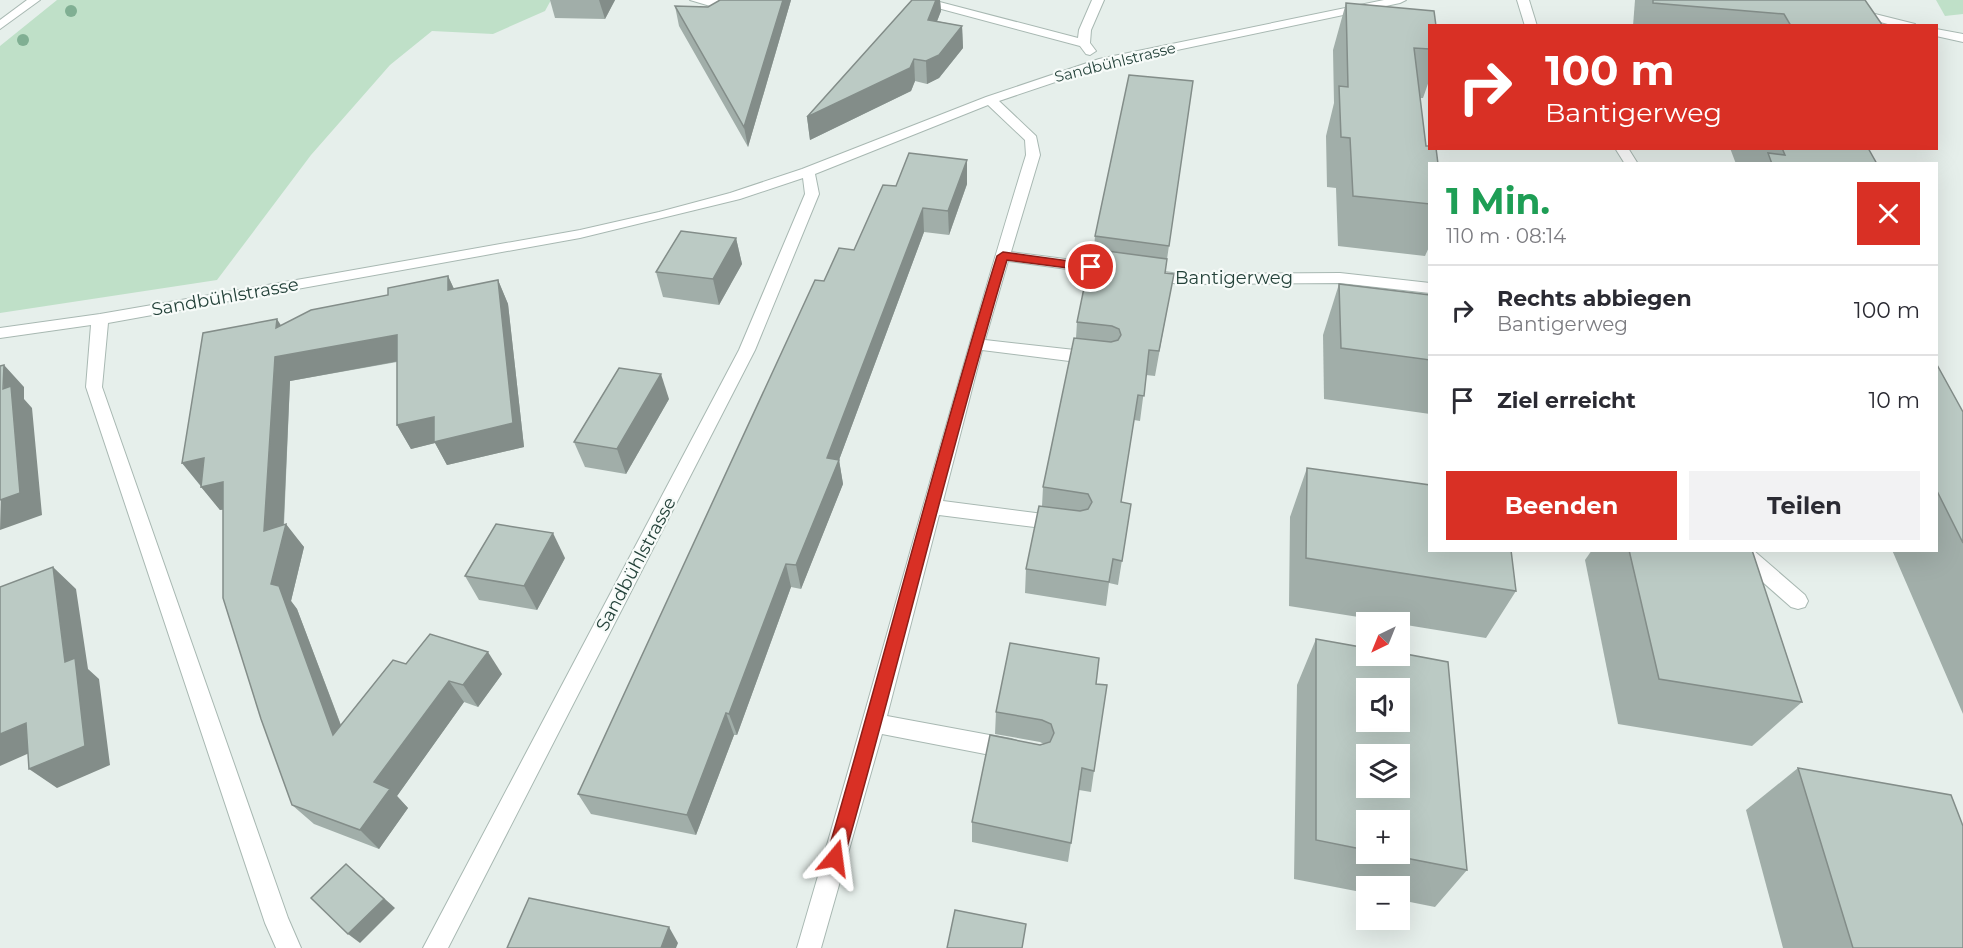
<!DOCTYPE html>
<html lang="de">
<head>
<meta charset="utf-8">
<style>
	body { margin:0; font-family:Montserrat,sans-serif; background:#f2f2f3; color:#2b2b33; height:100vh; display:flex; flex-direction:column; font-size:22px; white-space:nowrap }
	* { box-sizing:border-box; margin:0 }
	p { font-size:20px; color:#7c7c81 }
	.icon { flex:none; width:33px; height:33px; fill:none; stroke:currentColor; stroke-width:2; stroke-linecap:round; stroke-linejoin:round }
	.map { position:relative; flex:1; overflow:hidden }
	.details { position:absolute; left:1428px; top:162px; width:510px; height:390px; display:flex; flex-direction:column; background:#fff; border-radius:0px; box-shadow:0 6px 24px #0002 }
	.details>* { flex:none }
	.hud { position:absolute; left:1428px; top:24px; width:510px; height:126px; border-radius:0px; box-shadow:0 6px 24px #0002; background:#d93025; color:#fff; overflow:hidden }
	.needle { width:39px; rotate:223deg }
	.tools { position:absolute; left:1356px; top:612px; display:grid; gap:12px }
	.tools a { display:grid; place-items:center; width:54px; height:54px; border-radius:0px; background:#fff; box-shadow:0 6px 24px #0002; font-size:30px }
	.pin { position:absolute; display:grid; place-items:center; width:51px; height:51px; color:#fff; margin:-26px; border:3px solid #fff; border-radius:50%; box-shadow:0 2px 6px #0007 }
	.me { position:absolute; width:66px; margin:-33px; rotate:16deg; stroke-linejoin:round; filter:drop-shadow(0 0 4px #0008) }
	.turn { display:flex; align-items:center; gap:21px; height:126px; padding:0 18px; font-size:27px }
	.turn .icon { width:78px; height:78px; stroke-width:2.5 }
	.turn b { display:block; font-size:42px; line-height:51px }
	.round { display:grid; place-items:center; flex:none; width:63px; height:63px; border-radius:0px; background:#f2f2f3 }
	.head { display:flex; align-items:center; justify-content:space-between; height:102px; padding:0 18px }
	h1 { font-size:36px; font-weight:700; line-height:45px; color:#1e9e55 }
	.cta { display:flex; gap:12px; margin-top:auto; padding:12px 18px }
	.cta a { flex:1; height:69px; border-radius:0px; background:#d93025; color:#fff; font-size:24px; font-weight:700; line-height:69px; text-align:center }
	.cta a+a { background:#f2f2f3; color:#2b2b33 }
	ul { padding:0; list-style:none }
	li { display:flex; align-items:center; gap:18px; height:90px; padding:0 18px; border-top:2px solid #e1e1e2 }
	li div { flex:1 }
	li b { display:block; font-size:22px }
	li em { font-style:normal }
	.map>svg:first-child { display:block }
	.green { fill:#bfe0c8 }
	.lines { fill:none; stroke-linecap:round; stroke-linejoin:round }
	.minor-casing { stroke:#a8b8b2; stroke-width:2 }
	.minor { fill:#fff; fill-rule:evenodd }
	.tree { fill:#80af93 }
	.wall { fill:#a1aea9; fill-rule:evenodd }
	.shaded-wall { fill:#838d89 }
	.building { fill:#bbcac4; stroke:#838d89; stroke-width:1.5; fill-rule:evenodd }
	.route { fill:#d93025; stroke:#8d1f18; stroke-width:1.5 }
	.labels { text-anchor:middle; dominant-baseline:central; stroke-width:4.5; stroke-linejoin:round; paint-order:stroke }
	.far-street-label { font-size:15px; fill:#24423a; stroke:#f7fbf9 }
	.street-label { font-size:18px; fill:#24423a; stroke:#f7fbf9 }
</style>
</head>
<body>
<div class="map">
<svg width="1963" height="948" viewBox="0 0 1963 948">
	<rect width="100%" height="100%" fill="#e6efeb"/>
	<g class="green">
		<polygon points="57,0 551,0 545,11 493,34 432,31 390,65 311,155 217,280 0,313 0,46"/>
		<polygon points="1936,0 1963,0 1963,14 1945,16"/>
	</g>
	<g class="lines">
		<defs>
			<g id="minor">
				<polygon points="27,0 40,0 0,29 0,20"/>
				<polygon points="690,0 745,0 743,2 717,8"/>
				<polygon points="918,0 932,0 1078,38 1079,30 1092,0 1104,0 1091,30 1090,43 1096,51 1090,55 1086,54 1080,46 919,3"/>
				<path d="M 1384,0 L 1406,0 L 1400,3 L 1106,65 L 999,101 L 1036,136 L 1040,155 L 1011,252 L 1111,265 L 1119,270 L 1111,275 L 1008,261 L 985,340 L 1093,352 L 1099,354 L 1101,358 L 1099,362 L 1093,364 L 982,350 L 943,501 L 1059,516 L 1066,518 L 1068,523 L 1066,528 L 1059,530 L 939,515 L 887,716 L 1011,739 L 1019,742 L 1022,749 L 1019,756 L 1011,759 L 882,734 L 821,948 L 797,948 C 875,684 945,418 1026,155 L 1025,140 L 988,105 L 815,174 L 819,194 L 755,350 L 448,948 L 423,948 L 739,350 L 805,194 L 803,178 L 740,199 L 580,238 L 108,323 L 102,387 L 288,918 L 301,948 L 276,948 L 265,923 L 86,387 L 91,325 L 0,338 L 0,328 L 100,314 L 331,274 L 580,230 L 659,212 L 730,193 L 802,169 L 986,97 L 1099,59 Z"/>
				<polygon points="1517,0 1529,0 1537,26 1525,26"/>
				<polygon points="1855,9 1915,24 1916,26 1895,26 1851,14 1851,10"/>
				<polygon points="1936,29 1963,34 1963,42 1936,36"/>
				<polygon points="1615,148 1628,148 1638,164 1625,164"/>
				<polygon points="1151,270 1179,274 1340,273 1430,283 1430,293 1340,283 1179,284 1146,278 1143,275 1146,272"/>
				<polygon points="1730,550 1753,550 1805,595 1808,601 1805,607 1798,609 1791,607 1732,555"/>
			</g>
		</defs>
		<use href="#minor" class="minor-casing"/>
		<use href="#minor" class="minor"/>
	</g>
	<g class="tree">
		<circle cx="71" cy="11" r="6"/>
		<circle cx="23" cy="40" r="6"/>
	</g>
	<g class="wall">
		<polygon points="550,0 615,0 605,19 555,18"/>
		<polygon points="720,0 791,0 748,147 679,26 675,6 708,7"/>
		<polygon points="912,0 940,0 941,11 937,21 962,26 963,48 939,78 927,84 915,81 911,91 810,140 807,117"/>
		<polygon points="1635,0 1865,0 1883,26 1633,26"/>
		<polygon points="1346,3 1430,26 1430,78 1423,98 1420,98 1426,146 1430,164 1430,245 1425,256 1338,246 1336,188 1327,187 1326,136 1334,103 1333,50"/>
		<polygon points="1193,81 1165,273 1169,299 1155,376 1146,375 1140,421 1134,420 1121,502 1131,504 1118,585 1109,583 1106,606 1025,593 1026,569 1042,506 1043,487 1076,338 1077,322 1094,249 1095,236"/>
		<polygon points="1730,148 1868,148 1877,164 1736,164"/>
		<polygon points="967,160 967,184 949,235 924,232 839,460 843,484 801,589 791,587 737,735 734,735 696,835 591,814 578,794 824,281 854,250 896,186"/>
		<polygon points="736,238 742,264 719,305 663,297 656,272"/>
		<polygon points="448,276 454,289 498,280 508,304 524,447 447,465 435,443 411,449 397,425 397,362 290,381 284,525 304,547 291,601 297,609 341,725 406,664 502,674 478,707 464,702 397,796 408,808 379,849 314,824 292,805 223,510 220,510 182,463 281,326 388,295"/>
		<polygon points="1339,284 1430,295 1430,414 1324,399 1323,335"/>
		<polygon points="1936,363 1963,412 1963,714 1892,550 1936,550"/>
		<polygon points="669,399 626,474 585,467 574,442"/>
		<polygon points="1307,468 1516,591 1486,638 1400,624 1400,622 1390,622 1289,606 1290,517"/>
		<polygon points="1592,550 1752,550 1802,702 1752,746 1618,724 1585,560"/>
		<polygon points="565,558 537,610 479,600 465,576"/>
		<path d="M 1316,639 L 1467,870 L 1435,907 L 1400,900 L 1400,886 L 1366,886 L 1366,893 L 1294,879 L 1297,685 ZM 1366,820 L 1400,854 L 1366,854 Z"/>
		<polygon points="1096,684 1094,771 1091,792 1079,790 1068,862 972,842 972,822 1044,744 1040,742 995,734 996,712"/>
		<polygon points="1798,768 1963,948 1783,948 1746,810"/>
	</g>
	<g class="shaded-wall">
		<polygon points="599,0 615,0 605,19"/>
		<polygon points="783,0 791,0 748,147 744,127"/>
		<polygon points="936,0 940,0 941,11 929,42 928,20"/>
		<polygon points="962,26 963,48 939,78 927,84 926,61"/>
		<polygon points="914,59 915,81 911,91 810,140 807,117"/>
		<polygon points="967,160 967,184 949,235 948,211"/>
		<polygon points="923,208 924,232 839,460 843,484 801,589 796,565 827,458"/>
		<polygon points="736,238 742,264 719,305 713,279"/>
		<polygon points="448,276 459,300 448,290"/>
		<polygon points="498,280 508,304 524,447 447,465 435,443 411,449 397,425 434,417"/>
		<polygon points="277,319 292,343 276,328"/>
		<polygon points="397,335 410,359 290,381 283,536 286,524 304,547 291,601 297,609 352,755 333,735 271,584 264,531 275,357"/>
		<polygon points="4,365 24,387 24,399 32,408 42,515 0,530"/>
		<polygon points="661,374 669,399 626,474 617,449"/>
		<polygon points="204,458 201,486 182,463"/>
		<polygon points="223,482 241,505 220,510 201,487"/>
		<polygon points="553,533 565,558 537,610 524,586"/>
		<polygon points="786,564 791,587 737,735 729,714"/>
		<polygon points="53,567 76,589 88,669 99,679 110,765 57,788 29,769 65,662"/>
		<polygon points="488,652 502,674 478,707 463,685"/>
		<polygon points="449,681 464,702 397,796 408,808 379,849 360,830 374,782"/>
		<polygon points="726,713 734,735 696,835 687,815"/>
		<polygon points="26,723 52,743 0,766 0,734"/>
		<polygon points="346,864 395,908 360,943 348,934"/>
		<polygon points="669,927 678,943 676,948 661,948"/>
	</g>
	<g class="building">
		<polygon points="720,0 783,0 744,127 675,6 708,7"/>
		<polygon points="912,0 936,0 928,20 962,26 939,55 926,61 914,59 910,68 807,117"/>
		<polygon points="1653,0 1865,0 1883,26 1791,26 1784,14 1653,3"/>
		<polygon points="1346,3 1434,11 1436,26 1430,26 1430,49 1414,48 1426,146 1430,146 1430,148 1436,148 1438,164 1430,164 1430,204 1353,196 1350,138 1341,137 1339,86 1348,87"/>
		<polygon points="1129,75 1193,81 1169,246 1095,236"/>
		<polygon points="1782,148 1868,148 1877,164 1772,164 1768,153 1785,155"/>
		<polygon points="909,153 967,160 948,211 923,208 827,458 839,460 796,565 786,564 729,714 726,713 687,815 578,794 815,280 824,281 839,248 854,250 883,185 896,186"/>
		<polygon points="681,231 736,238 713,279 656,272"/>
		<polygon points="1092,249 1167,259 1165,273 1174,274 1159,351 1149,350 1144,396 1138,395 1121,502 1131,504 1122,561 1113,559 1109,582 1026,569 1039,506 1080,511 1088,509 1092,502 1088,494 1043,487 1074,338 1111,342 1118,340 1121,335 1119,329 1112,326 1077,322"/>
		<polygon points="448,276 448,290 498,280 513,423 434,442 434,417 397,425 397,335 275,357 264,531 286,524 271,584 279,586 333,735 393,660 406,664 430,634 488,652 463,685 449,681 374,782 390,789 360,830 292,805 261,719 223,598 223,482 201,487 204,458 182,463 203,333 277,319 276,328 311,310 388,295 388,288"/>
		<polygon points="1339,284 1430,295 1430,360 1341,348"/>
		<polygon points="1936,363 1963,412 1963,543 1936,489"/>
		<polygon points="4,365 3,389 11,386 20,493 0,500 0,366"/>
		<polygon points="619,368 661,374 617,449 574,442"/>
		<polygon points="1307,468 1430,485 1430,550 1511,550 1516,591 1306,558"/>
		<polygon points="496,524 553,533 524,586 465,576"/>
		<polygon points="1629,550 1752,550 1802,702 1659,679"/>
		<polygon points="53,567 65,662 75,658 85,746 29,769 26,723 0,734 0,587"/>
		<path d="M 1316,639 L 1366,648 L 1366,656 L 1400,656 L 1400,653 L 1448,662 L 1467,870 L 1385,854 L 1400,854 L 1400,820 L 1366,820 L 1366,850 L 1316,840 ZM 1366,688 L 1400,688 L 1400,722 L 1366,722 ZM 1366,754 L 1400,754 L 1400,788 L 1366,788 Z"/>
		<polygon points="1010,643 1099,658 1096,684 1107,685 1094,771 1082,768 1071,843 972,822 990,735 1040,745 1050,742 1054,733 1051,724 1042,720 996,712"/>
		<polygon points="1798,768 1951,795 1963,826 1963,948 1853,948"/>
		<polygon points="346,864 384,899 348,934 311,898"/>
		<polygon points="529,898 669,927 661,948 507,948"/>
		<polygon points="955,910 1026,924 1022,948 947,948"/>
	</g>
	<path class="route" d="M 1003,252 L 1091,264 L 1097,267 L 1091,271 L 1007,260 C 948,457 901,659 844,858 L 841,864 L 835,867 L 829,864 L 826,858 C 885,658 935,455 997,256 Z"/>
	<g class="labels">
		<g class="far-street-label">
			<text transform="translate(1115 62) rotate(-14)">Sandbühlstrasse</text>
		</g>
		<g class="street-label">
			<text x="1234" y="278">Bantigerweg</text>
			<text transform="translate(225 297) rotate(-10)">Sandbühlstrasse</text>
			<text transform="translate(636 564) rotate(-62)">Sandbühlstrasse</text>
		</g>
	</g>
</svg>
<div class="tools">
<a><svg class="needle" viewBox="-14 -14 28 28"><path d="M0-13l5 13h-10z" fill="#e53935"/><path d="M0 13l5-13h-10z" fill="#7c7c81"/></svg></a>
<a><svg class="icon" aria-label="sound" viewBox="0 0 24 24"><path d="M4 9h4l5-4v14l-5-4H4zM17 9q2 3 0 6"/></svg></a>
<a><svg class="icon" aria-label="layers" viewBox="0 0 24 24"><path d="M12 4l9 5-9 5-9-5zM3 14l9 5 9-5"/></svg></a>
<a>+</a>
<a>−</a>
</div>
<div class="pin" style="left:1091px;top:267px;background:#d93025"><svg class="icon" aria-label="arrive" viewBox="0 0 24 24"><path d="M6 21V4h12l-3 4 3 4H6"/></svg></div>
<svg class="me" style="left:835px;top:858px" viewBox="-20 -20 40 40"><path d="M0-17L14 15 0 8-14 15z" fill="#d93025" stroke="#fff" stroke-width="4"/></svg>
<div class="hud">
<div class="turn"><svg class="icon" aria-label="right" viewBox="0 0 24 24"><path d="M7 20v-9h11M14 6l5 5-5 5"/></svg><div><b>100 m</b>Bantigerweg</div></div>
</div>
<section class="details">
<div class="head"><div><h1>1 Min.</h1><p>110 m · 08:14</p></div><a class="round" style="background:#d93025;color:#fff"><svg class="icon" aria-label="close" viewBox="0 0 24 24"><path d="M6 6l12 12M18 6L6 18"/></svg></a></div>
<ul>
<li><svg class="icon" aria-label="right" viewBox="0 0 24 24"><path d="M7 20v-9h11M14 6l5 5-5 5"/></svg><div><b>Rechts abbiegen</b><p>Bantigerweg</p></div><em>100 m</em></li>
<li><svg class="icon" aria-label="arrive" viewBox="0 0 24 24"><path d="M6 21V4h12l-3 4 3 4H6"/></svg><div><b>Ziel erreicht</b></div><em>10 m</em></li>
</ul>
<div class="cta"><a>Beenden</a><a>Teilen</a></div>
</section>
</div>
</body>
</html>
